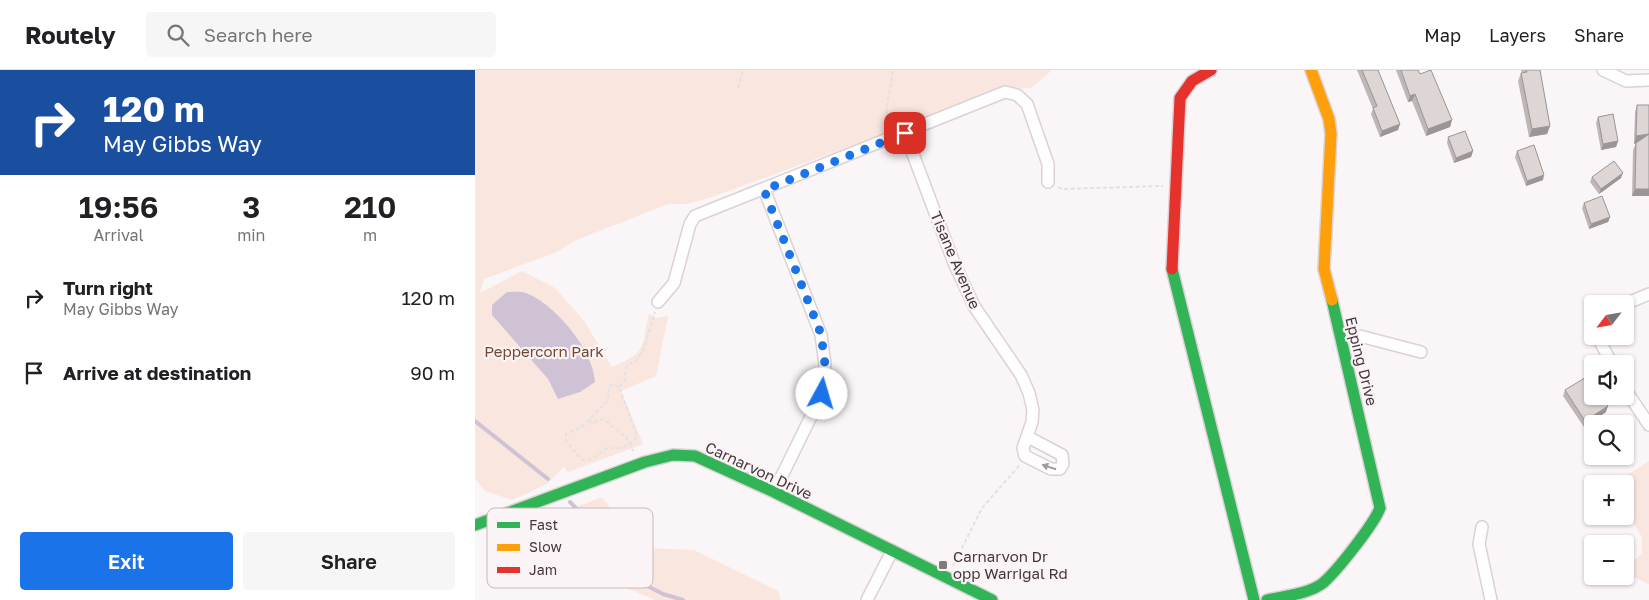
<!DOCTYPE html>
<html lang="en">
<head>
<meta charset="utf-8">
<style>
	body { margin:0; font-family:"Golos Text",sans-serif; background:#f6f6f6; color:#202124; height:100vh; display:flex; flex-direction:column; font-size:19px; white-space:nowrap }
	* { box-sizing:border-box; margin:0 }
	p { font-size:16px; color:#757577 }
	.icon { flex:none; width:28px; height:28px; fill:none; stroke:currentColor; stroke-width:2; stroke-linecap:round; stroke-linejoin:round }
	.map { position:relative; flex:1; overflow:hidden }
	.sheet { display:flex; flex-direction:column; background:#fff; width:475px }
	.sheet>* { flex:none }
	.hud { background:#1a4fa0; color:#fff; overflow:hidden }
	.needle { width:32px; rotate:239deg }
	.tools { position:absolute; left:1109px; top:225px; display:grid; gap:10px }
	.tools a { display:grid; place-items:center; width:50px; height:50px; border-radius:5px; background:#fff; box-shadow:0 1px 4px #0004; font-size:25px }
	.pin { position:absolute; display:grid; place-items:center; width:42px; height:42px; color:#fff; margin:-21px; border-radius:10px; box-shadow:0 2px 8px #0006 }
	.me { position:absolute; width:55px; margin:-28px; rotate:6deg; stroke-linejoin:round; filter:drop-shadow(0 0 4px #0008) }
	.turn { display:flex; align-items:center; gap:18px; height:105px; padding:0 20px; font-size:22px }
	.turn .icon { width:65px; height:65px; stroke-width:2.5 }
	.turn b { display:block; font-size:35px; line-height:42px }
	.eta { display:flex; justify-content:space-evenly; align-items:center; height:85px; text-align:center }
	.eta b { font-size:30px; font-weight:600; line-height:35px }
	.action { display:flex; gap:10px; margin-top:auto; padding:10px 20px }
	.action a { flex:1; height:58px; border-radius:5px; background:#1a73e8; color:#fff; font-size:20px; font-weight:600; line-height:58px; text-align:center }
	.action a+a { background:#f6f6f6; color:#202124 }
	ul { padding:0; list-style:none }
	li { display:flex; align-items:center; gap:15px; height:75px; padding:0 20px }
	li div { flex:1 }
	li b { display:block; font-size:19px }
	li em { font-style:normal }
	header { display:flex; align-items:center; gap:30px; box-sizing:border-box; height:70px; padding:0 25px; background:#fff; border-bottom:1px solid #e0e0e0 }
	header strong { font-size:24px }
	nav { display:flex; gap:28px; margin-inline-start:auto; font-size:18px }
	.search { width:350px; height:45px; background:#f6f6f6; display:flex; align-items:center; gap:12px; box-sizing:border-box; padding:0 18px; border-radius:5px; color:#757577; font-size:19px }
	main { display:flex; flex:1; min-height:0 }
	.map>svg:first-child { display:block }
	.green { fill:#f9e6df }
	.water { fill:#cfc2d5 }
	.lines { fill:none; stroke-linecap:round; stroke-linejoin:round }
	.stream { stroke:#cfc2d5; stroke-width:4 }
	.street-casing { stroke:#dad2d4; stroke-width:14 }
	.fast-casing { stroke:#dad2d4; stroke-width:14 }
	.slow-casing { stroke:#dad2d4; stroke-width:14 }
	.jam-casing { stroke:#dad2d4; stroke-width:14 }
	.path { stroke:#e4e1e3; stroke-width:2; stroke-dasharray:4 2.5; stroke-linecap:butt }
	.street { stroke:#fefefe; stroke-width:11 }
	.fast { stroke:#30b455; stroke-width:11 }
	.slow { stroke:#ff9f0a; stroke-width:11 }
	.jam { stroke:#e5322d; stroke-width:11 }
	.wall { fill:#bfb7b7 }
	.shaded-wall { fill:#9b9595 }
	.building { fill:#ded5d5; stroke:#9b9595 }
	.oneway { fill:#a29a9c }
	.route { stroke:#1a73e8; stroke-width:9; stroke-dasharray:0 16.2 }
	.poi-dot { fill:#847a7d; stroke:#fbf4f6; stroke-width:2 }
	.labels { text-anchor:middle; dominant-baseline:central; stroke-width:4.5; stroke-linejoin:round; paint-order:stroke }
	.street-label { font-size:15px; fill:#45373b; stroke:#fbf4f6 }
	.park-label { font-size:15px; fill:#744630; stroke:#fbf4f6 }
	.poi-label { font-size:15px; fill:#45373b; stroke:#fbf4f6; text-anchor:start }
	.key { fill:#fbf4f6; stroke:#c4bbbe; stroke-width:1 }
	.key-label { font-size:14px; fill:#45373b }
</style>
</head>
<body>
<header>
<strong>Routely</strong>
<div class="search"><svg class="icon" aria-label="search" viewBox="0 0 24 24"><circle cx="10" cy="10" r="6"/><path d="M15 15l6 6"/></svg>Search here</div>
<nav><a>Map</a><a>Layers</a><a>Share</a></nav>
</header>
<main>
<section class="sheet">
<div class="hud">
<div class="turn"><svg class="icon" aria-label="right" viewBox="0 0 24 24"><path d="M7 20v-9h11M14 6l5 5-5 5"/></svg><div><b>120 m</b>May Gibbs Way</div></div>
</div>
<div class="eta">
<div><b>19:56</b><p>Arrival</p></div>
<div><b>3</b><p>min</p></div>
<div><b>210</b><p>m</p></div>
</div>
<ul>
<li><svg class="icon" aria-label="right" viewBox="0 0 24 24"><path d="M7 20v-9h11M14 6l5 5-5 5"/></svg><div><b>Turn right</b><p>May Gibbs Way</p></div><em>120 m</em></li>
<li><svg class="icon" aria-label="arrive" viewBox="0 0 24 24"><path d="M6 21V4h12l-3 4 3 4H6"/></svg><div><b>Arrive at destination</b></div><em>90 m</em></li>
</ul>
<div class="action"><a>Exit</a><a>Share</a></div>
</section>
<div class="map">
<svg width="1174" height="530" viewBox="0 0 1174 530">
	<rect width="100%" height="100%" fill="#faf5f7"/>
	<g class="green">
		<path d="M 0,0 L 577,0 L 556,18 L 527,19 L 431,56 L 234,128 L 211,134 L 193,134 L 99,171 L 82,182 L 9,209 L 5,223 L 47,201 L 80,218 L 109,251 L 137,297 C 172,283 166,278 174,244 L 181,248 L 193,246 L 181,306 L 146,321 L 168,374 L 93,402 L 89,397 L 72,414 L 37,430 L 10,421 L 0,409 Z"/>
		<polygon points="1174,391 1174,514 1150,503 1150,497 1167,484 1167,467 1150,439 1150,414 1138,414"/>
		<polygon points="127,427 165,478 219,480 303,521 306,530 180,530 147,516 83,444"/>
	</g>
	<path class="water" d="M 32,222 C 38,222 46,221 51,223 C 80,234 119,281 120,312 L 105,322 L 83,329 L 73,309 L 17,245 L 17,235 Z"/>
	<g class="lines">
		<g class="stream">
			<polyline points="0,351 73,409"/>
			<polyline points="95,432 129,467 155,507 188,524 208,530"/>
		</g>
		<defs>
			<g id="street">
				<polyline points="1128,0 1151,11 1174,10"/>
				<polyline points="430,63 479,193 499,236 546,305 554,323 558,340 557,352 548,378 550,386 576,399 585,399 588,394 587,385 553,367"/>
				<polyline points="289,119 346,265 350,294 347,324 299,422"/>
				<polyline points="183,232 199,213 215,154 220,146 530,22 542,25 552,34 573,94 573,112"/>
				<polyline points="1150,234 1174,224"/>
				<polyline points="1122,266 1137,294"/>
				<polyline points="866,269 885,266 946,282"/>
				<polyline points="1150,319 1174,355"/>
				<polyline points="1007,457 1004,474 1016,530"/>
				<polyline points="392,530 417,481"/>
			</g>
			<g id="fast">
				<polyline points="697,199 779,530"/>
				<polyline points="0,455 170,392 198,385 220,386 299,422 517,530"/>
				<path d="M 792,530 C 809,526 834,524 848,513 C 862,501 899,454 905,438 L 857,230"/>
			</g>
			<polyline id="slow" points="836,0 854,49 856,64 849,199 857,230"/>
			<polyline id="jam" points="697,199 705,28 717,11 736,0"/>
		</defs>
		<use href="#street" class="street-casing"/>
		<use href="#fast" class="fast-casing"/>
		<use href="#slow" class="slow-casing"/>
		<use href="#jam" class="jam-casing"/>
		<g class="path">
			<polyline points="263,18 268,0"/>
			<path d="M 414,56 C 407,39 417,19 418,0"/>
			<polyline points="583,117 587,119 688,116"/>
			<path d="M 144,317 L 138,314 L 134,317 L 133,330 L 108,356 L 91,364 L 91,371 L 107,390 C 117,391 124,384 132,378 C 146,379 153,378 162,366 L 144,317 L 150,311 L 150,300 L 153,294 L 161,291 L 169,279 L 180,242"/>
			<polyline points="114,350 117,353 128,349 151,367 158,381"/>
			<polyline points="478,496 507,438 545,395"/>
		</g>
		<use href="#street" class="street"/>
		<use href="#fast" class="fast"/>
		<use href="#slow" class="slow"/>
		<use href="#jam" class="jam"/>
	</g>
	<g class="wall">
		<polygon points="882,0 903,0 925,54 923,60 905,67 896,44 898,39"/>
		<polygon points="921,0 943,0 945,4 977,50 975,57 951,66 937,31 933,32"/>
		<polygon points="1046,0 1065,0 1075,56 1072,64 1054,67 1043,11 1046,3 1047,3"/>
		<polygon points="1162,35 1174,126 1157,126 1158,80 1161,73 1159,74 1160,42"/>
		<polygon points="1123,47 1143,71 1141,77 1126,80 1121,53"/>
		<polygon points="973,67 998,81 996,87 979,93 972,73"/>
		<polygon points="1042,81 1068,110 1051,116 1040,87"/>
		<polygon points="1117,107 1146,108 1124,124 1115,112"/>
		<polygon points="1109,133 1135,147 1133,152 1114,159 1107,138"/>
		<polygon points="1090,320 1131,342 1109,357 1088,326"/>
	</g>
	<g class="shaded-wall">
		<polygon points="940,24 937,31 933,32 935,26"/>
		<polygon points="977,50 975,57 951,66 953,59"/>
		<polygon points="925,54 923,60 905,67 907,61"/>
		<polygon points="1075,56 1072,64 1054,67 1057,59"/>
		<polygon points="1174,64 1171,71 1159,74 1161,66"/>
		<polygon points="1143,71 1141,77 1126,80 1128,74"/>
		<polygon points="998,81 996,87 979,93 981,88"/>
		<polygon points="1148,103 1146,108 1124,124 1126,119"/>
		<polygon points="1069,105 1068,110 1051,116 1052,111"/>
		<polygon points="1160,119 1174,119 1174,126 1157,126"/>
		<polygon points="1135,147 1133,152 1114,159 1116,154"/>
		<polygon points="1133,336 1131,342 1109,357 1110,351"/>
	</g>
	<g class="building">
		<polygon points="887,0 903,0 925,54 907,61 898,38 902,36"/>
		<polygon points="926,0 943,0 945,4 956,0 977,50 953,59 940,24 935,26"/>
		<polygon points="1051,0 1065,0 1075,56 1057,59 1046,3 1052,2"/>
		<polygon points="1162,35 1174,35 1174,119 1160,119 1161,73 1174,64 1161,66"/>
		<polygon points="1138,44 1143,71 1128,74 1123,47"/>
		<polygon points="990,61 998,81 981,88 973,67"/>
		<polygon points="1059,75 1069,105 1052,111 1042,81"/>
		<polygon points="1139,91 1148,103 1126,119 1117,107"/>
		<polygon points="1127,126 1135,147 1116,154 1109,133"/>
		<polygon points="1113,306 1118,312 1118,326 1127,326 1133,336 1110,351 1090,320"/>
	</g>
	<defs><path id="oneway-solid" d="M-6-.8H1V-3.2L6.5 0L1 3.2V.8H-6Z" transform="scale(1.25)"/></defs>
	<use class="oneway" href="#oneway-solid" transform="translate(574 397) rotate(-162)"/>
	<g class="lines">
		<polyline class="route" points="347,324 350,294 346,264 289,120 430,63"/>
	</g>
	<rect class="poi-dot" x="463" y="490" width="10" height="10" rx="2.5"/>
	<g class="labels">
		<g class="street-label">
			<text transform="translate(481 190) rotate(67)">Tisane Avenue</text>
			<text transform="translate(887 291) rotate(76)">Epping Drive</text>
			<text transform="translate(284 400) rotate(25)">Carnarvon Drive</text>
		</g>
		<g class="park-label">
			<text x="69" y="281">Peppercorn Park</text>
		</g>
		<g class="poi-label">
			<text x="478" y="486">Carnarvon Dr<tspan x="478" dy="17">opp Warrigal Rd</tspan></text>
		</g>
	</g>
	<rect x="12" y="438" width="166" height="80" rx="8" class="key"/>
	<rect x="22" y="452" width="23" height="6" fill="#30b455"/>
	<rect x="22" y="474" width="23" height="7" fill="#ff9f0a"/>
	<rect x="22" y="497" width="23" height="6" fill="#e5322d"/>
	<g class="key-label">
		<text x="54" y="460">Fast</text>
		<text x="54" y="482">Slow</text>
		<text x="54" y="505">Jam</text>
	</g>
</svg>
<div class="tools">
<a><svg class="needle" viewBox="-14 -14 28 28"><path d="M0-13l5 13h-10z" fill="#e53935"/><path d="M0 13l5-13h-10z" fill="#757577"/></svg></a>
<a><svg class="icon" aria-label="sound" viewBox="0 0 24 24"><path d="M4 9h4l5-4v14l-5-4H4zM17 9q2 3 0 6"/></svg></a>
<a><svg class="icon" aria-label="search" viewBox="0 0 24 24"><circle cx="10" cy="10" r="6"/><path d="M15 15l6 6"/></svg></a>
<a>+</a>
<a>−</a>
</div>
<div class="pin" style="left:430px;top:63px;background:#d93025"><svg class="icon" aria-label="arrive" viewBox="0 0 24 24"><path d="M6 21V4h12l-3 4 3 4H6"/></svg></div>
<svg class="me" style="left:347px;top:324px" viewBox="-20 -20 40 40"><circle r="19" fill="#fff"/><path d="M0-13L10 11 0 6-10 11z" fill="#1a73e8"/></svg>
</div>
</main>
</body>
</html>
